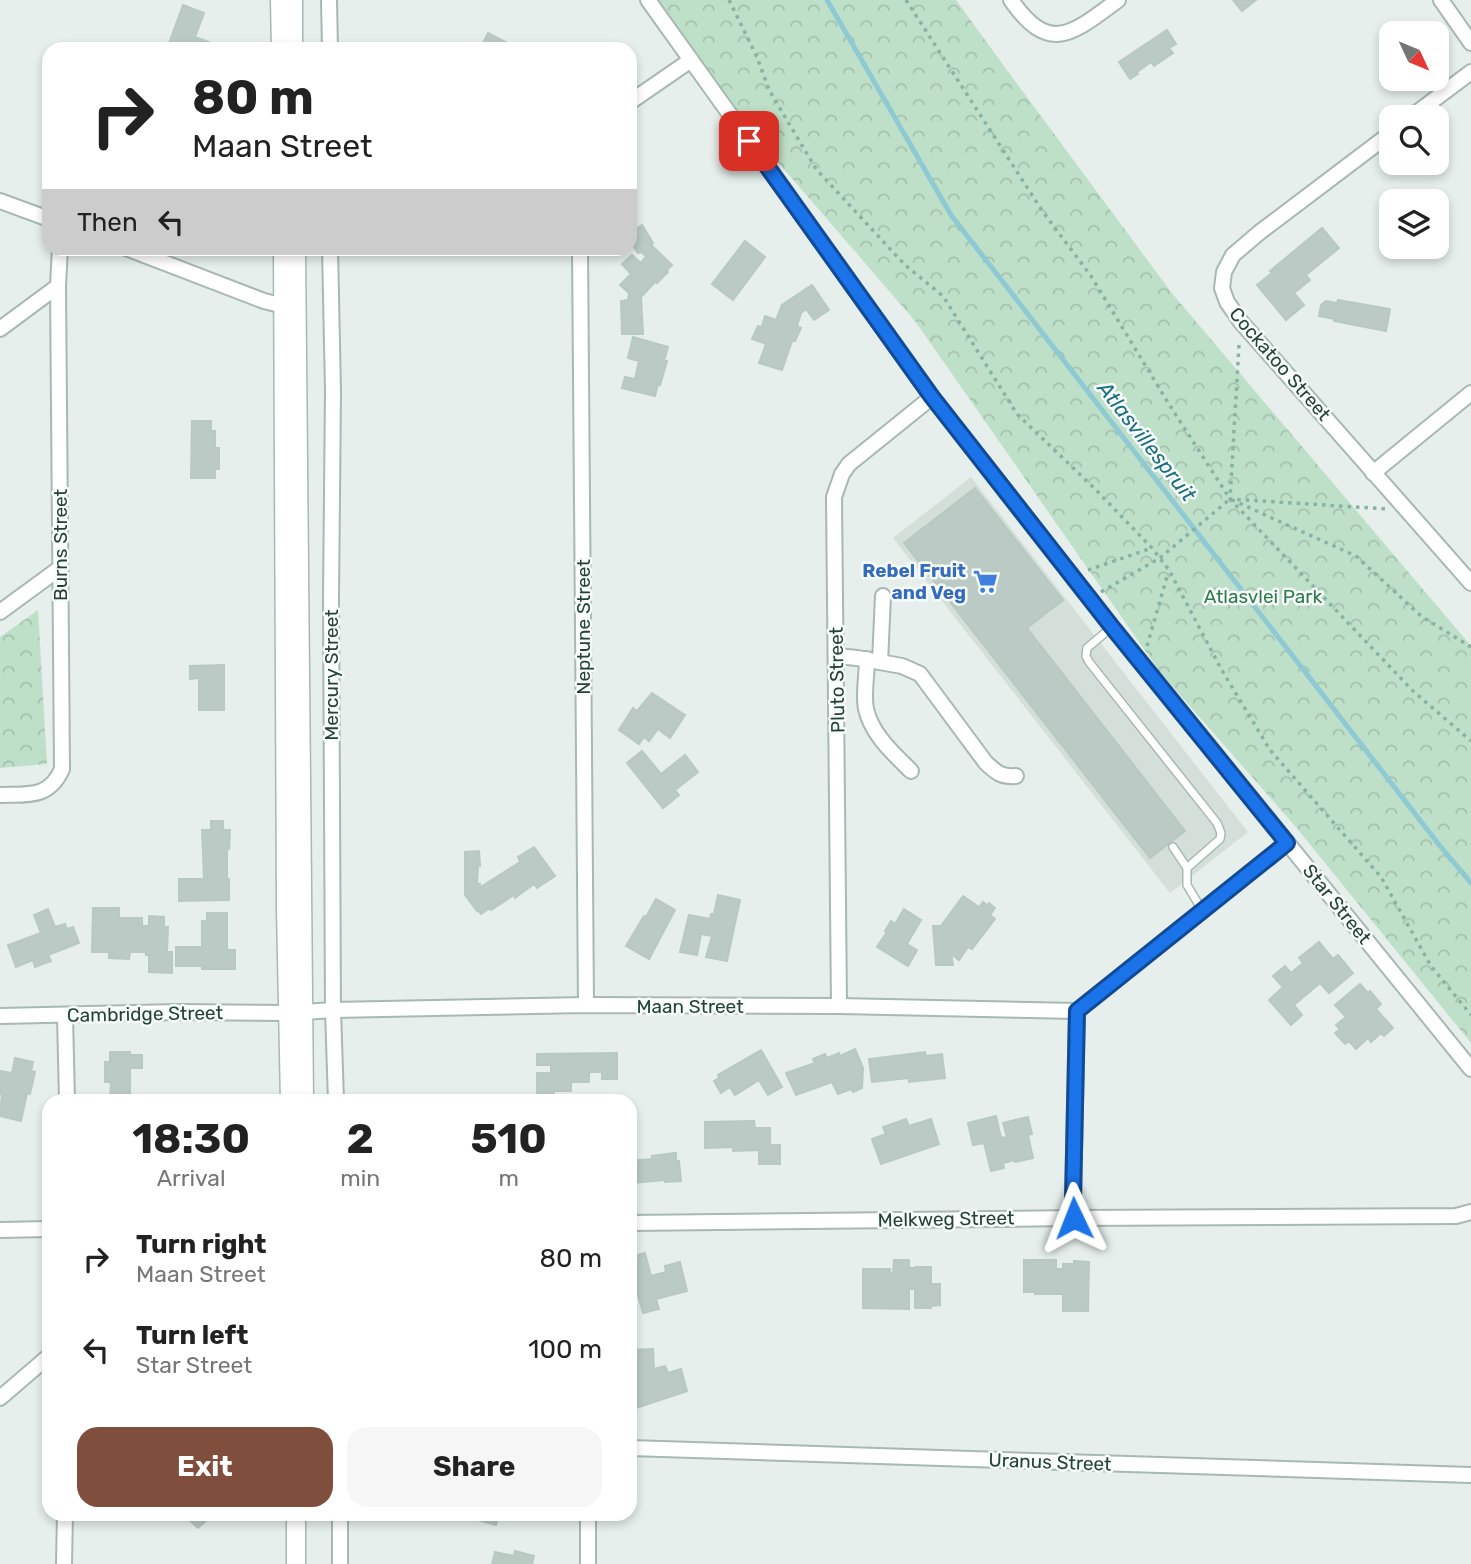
<!DOCTYPE html>
<html lang="en">
<head>
<meta charset="utf-8">
<style>
	body { margin:0; font-family:Rubik,sans-serif; background:#f6f6f6; color:#222; height:100vh; display:flex; flex-direction:column; font-size:26px; white-space:nowrap }
	* { box-sizing:border-box; margin:0 }
	p { font-size:23px; color:#767676 }
	.icon { flex:none; width:38px; height:38px; fill:none; stroke:currentColor; stroke-width:2; stroke-linecap:round; stroke-linejoin:round }
	.map { position:relative; flex:1; overflow:hidden }
	.drawer { position:absolute; left:42px; top:1094px; width:595px; height:427px; display:flex; flex-direction:column; background:#fff; border-radius:21px; box-shadow:0 4px 10px #0003 }
	.drawer>* { flex:none }
	.banner { position:absolute; left:42px; top:42px; width:595px; height:214px; border-radius:21px; box-shadow:0 4px 10px #0003; background:#fff; color:#222; overflow:hidden }
	.needle { width:46px; rotate:134deg }
	.buttons { position:absolute; left:1379px; top:21px; display:grid; gap:14px }
	.buttons a { display:grid; place-items:center; width:70px; height:70px; border-radius:14px; background:#fff; box-shadow:0 4px 10px #0003; font-size:35px }
	.pin { position:absolute; display:grid; place-items:center; width:60px; height:60px; color:#fff; margin:-30px; border-radius:14px; box-shadow:0 4px 10px #0006 }
	.me { position:absolute; width:77px; margin:-38px; rotate:358deg; stroke-linejoin:round; filter:drop-shadow(0 0 5px #0008) }
	.turn { display:flex; align-items:center; gap:24px; height:147px; padding:0 35px; font-size:32px }
	.turn .icon { width:91px; height:91px; stroke-width:2.5 }
	.turn b { display:block; font-size:49px; line-height:60px }
	.then { display:flex; align-items:center; height:66px; padding:0 35px; background:#0003; gap:14px; font-size:26px }
	.eta { display:flex; justify-content:space-evenly; align-items:center; height:119px; text-align:center }
	.eta b { font-size:42px; font-weight:700; line-height:49px }
	.button { display:flex; gap:14px; margin-top:auto; padding:14px 35px }
	.button a { flex:1; height:80px; border-radius:21px; background:#804e3d; color:#fff; font-size:28px; font-weight:700; line-height:80px; text-align:center }
	.button a+a { background:#f6f6f6; color:#222 }
	ul { padding:0; list-style:none }
	li { display:flex; align-items:center; gap:21px; height:91px; padding:0 35px }
	li div { flex:1 }
	li b { display:block; font-size:26px }
	li em { font-style:normal }
	.map>svg:first-child { display:block }
	.built { fill:#d4dfda }
	.park { fill:url(#park-crowns) }
	.lines { fill:none; stroke-linecap:round; stroke-linejoin:round }
	.stream { stroke:#8ec9d4; stroke-width:5 }
	.building { fill:#bbcac4; stroke:#b8c9c2; stroke-width:2 }
	.service-casing { stroke:#a8b8b2; stroke-width:10 }
	.minor-casing { stroke:#a8b8b2; stroke-width:18 }
	.tertiary-casing { stroke:#a8b8b2; stroke-width:21 }
	.path { stroke:#86b3a5; stroke-width:3.5; stroke-dasharray:3.5 5; stroke-linecap:butt }
	.service { stroke:#fff; stroke-width:7 }
	.minor { stroke:#fff; stroke-width:14 }
	.tertiary { stroke:#fff; stroke-width:18 }
	.route-casing { stroke:#114b97; stroke-width:18 }
	.route { stroke:#1a73e8; stroke-width:12 }
	.labels { text-anchor:middle; dominant-baseline:central; stroke-width:5; stroke-linejoin:round; paint-order:stroke }
	.street-label { font-size:19px; fill:#24423a; stroke:#f7fbf9 }
	.shop-label { font-size:19px; font-weight:bold; fill:#366cbe; stroke:#f7fbf9; text-anchor:end }
	.park-label { font-size:19px; fill:#2d7a4b; stroke:#f7fbf9 }
	.water-label { font-size:21px; font-style:italic; fill:#1c6f80; stroke:#f7fbf9 }
</style>
</head>
<body>
<div class="map">
<svg width="1471" height="1564" viewBox="0 0 1471 1564">
	<defs>
		<pattern id="park-crowns" width="20" height="18" patternUnits="userSpaceOnUse" patternTransform="scale(1.75)"><rect width="20" height="18" fill="#bfe0c8"/><path d="M2 6a3 3 0 1 1 6 0M12 15a3 3 0 1 1 6 0" fill="none" stroke="#a4c1ad"/></pattern>
	</defs>
	<rect width="100%" height="100%" fill="#e6efeb"/>
	<polygon class="built" points="971,477 1248,832 1170,893 893,538"/>
	<g class="park">
		<polygon points="653,0 956,0 1004,66 1171,292 1471,646 1471,1043 1295,826 1160,672 915,321 714,88"/>
		<polygon points="38,610 47,764 0,768 0,637"/>
	</g>
	<g class="lines">
		<polyline class="stream" points="827,0 951,215 1440,846 1471,883"/>
	</g>
	<g class="building">
		<polygon points="1233,0 1256,0 1242,11"/>
		<polygon points="183,5 204,13 195,37 209,42 206,49 167,49"/>
		<polygon points="1167,30 1176,44 1169,48 1173,53 1154,66 1151,62 1137,72 1138,74 1130,79 1119,62"/>
		<polygon points="488,33 519,49 484,49 486,44 483,43"/>
		<polygon points="642,225 653,243 651,245 672,265 666,271 668,272 657,283 655,282 641,297 643,334 622,334 621,301 628,300 629,293 620,285 631,274 622,264 632,255 641,263 646,256 641,252 638,253 630,241 630,234"/>
		<polygon points="1322,228 1339,248 1306,275 1310,280 1294,293 1304,305 1286,320 1257,285 1272,273 1270,271"/>
		<polygon points="745,241 765,257 733,300 712,284"/>
		<polygon points="812,285 829,310 814,320 806,309 801,313 797,326 801,328 795,341 792,341 782,370 759,363 766,344 752,339 758,326 762,327 765,316 776,320 782,305"/>
		<polygon points="1338,300 1390,309 1386,331 1334,321 1334,319 1319,316 1321,305 1326,301 1337,303"/>
		<polygon points="633,337 668,347 664,361 667,361 660,385 658,384 655,396 622,388 625,377 635,379 639,361 628,358"/>
		<polygon points="192,421 211,421 211,431 215,431 215,448 219,448 219,469 215,469 215,478 191,478"/>
		<polygon points="975,488 1063,600 1027,628 1185,831 1150,858 904,543"/>
		<polygon points="224,665 224,710 199,710 199,678 190,679 190,666"/>
		<polygon points="652,693 685,715 670,738 658,729 649,741 644,737 639,744 619,730 633,708 637,711"/>
		<polygon points="642,751 661,774 685,755 698,772 675,790 679,795 663,808 627,763"/>
		<polygon points="211,821 223,821 223,830 230,830 229,849 227,849 227,879 229,879 229,900 179,901 179,879 204,879 202,830 211,830"/>
		<polygon points="534,847 555,876 537,888 534,884 515,898 514,895 491,910 490,908 481,914 478,910 477,911 465,895 465,852 479,851 480,866 478,866 477,884 480,884 479,888 520,862 518,857"/>
		<polygon points="718,895 740,900 727,961 706,957 712,936 701,934 697,955 680,952 689,915 710,919 711,914 714,914"/>
		<polygon points="963,896 979,907 983,902 988,906 989,903 995,908 990,915 995,919 972,949 968,947 959,960 951,954 953,965 936,965 933,926 941,926"/>
		<polygon points="656,899 675,910 649,959 626,946 644,916 646,917"/>
		<polygon points="93,908 119,908 119,918 142,918 142,926 149,926 149,916 164,917 164,927 168,927 167,952 172,952 172,973 149,972 149,955 146,955 146,952 130,952 129,959 109,958 109,952 92,952"/>
		<polygon points="48,909 55,927 65,924 67,929 73,927 79,943 48,955 51,961 35,967 33,960 16,967 8,945 41,933 34,915"/>
		<polygon points="904,909 921,920 907,944 917,950 908,966 877,947 887,932 885,931 891,921 895,924"/>
		<polygon points="207,913 227,913 227,950 235,950 235,969 202,969 202,966 176,966 176,947 202,947 202,921 207,921"/>
		<polygon points="1319,942 1333,959 1338,955 1353,973 1329,993 1320,983 1294,1005 1302,1015 1291,1025 1269,1000 1283,987 1273,976 1285,966 1291,973 1303,963 1299,958"/>
		<polygon points="1360,984 1368,993 1370,991 1381,1004 1376,1009 1393,1028 1384,1036 1381,1033 1371,1042 1368,1038 1356,1049 1349,1041 1345,1044 1335,1033 1340,1029 1336,1025 1346,1017 1335,1005"/>
		<polygon points="855,1049 863,1068 862,1088 853,1092 851,1089 838,1094 832,1082 796,1095 786,1073 815,1063 813,1059 825,1054 827,1058 839,1053 840,1056"/>
		<polygon points="761,1050 782,1087 768,1095 759,1080 735,1095 730,1087 721,1093 714,1081 719,1078 718,1075"/>
		<polygon points="110,1052 130,1052 130,1055 142,1055 142,1068 130,1068 130,1101 110,1101 111,1082 105,1082 105,1062 110,1062"/>
		<polygon points="925,1052 926,1056 942,1054 945,1078 909,1082 909,1078 872,1082 869,1059"/>
		<polygon points="617,1053 617,1079 602,1079 602,1072 589,1072 589,1082 571,1082 571,1091 554,1091 554,1101 537,1101 537,1073 551,1073 551,1065 537,1065 537,1054"/>
		<polygon points="15,1058 33,1062 31,1071 35,1072 30,1094 27,1093 21,1121 0,1116 2,1094 0,1094 0,1071 12,1073"/>
		<polygon points="996,1116 1001,1138 1007,1137 1003,1123 1028,1117 1032,1134 1028,1135 1033,1158 1015,1162 1015,1160 1003,1163 1004,1168 991,1171 984,1143 973,1145 968,1123"/>
		<polygon points="906,1119 909,1126 931,1119 939,1144 881,1164 872,1139 886,1134 883,1127"/>
		<polygon points="754,1121 755,1128 770,1128 770,1145 780,1145 780,1164 759,1164 759,1150 733,1151 733,1147 705,1148 705,1122"/>
		<polygon points="676,1153 676,1161 679,1161 681,1181 665,1182 665,1180 633,1183 631,1161 652,1159 652,1156"/>
		<polygon points="645,1253 651,1276 666,1272 665,1266 680,1262 687,1291 656,1299 659,1309 643,1313 635,1284 630,1285 630,1257"/>
		<polygon points="894,1260 909,1260 909,1268 915,1268 915,1267 931,1267 931,1284 940,1284 940,1305 931,1306 931,1308 915,1308 915,1289 909,1289 909,1309 863,1308 863,1269 890,1269 890,1274 893,1273"/>
		<polygon points="1024,1260 1056,1260 1056,1269 1063,1269 1063,1264 1074,1264 1074,1261 1089,1262 1088,1311 1063,1311 1063,1294 1035,1294 1035,1292 1024,1292"/>
		<polygon points="653,1349 654,1369 665,1366 668,1373 681,1369 687,1391 636,1408 630,1391 630,1350"/>
		<polygon points="183,1514 213,1514 198,1528"/>
		<polygon points="476,1514 499,1514 496,1525 475,1519"/>
		<polygon points="515,1551 534,1556 532,1564 492,1564 495,1552 514,1556"/>
	</g>
	<g class="lines">
		<defs>
			<g id="service">
				<polyline points="1112,627 1087,648 1086,656 1089,662 1217,823 1221,833 1220,839 1187,868 1187,885 1202,910"/>
				<polyline points="1173,847 1187,868"/>
			</g>
			<g id="minor">
				<polyline points="329,0 330,49"/>
				<polyline points="648,0 932,397 1112,627 1471,1069"/>
				<path d="M 1011,0 C 1050,56 1073,33 1118,0"/>
				<polyline points="1441,0 1471,43"/>
				<polyline points="630,102 691,60"/>
				<polyline points="1411,117 1471,72"/>
				<polyline points="1391,133 1260,232 1233,255 1224,272 1222,288 1227,302 1241,322 1471,583"/>
				<polyline points="0,201 49,219"/>
				<polyline points="126,248 264,301 292,308"/>
				<polyline points="330,248 333,391 331,597 333,1010 336,1101"/>
				<polyline points="580,248 586,1005"/>
				<polyline points="0,329 58,286"/>
				<polyline points="1373,473 1471,393"/>
				<polyline points="0,612 60,568"/>
				<path d="M 837,656 L 857,658 L 902,666 L 920,674 L 986,763 C 997,773 1001,777 1016,776"/>
				<path d="M 867,659 C 867,675 863,694 866,709 C 872,735 893,753 911,771"/>
				<polyline points="880,662 883,596"/>
				<path d="M 0,795 C 27,794 49,799 62,769 L 58,286 L 60,248"/>
				<polyline points="839,1006 834,497 842,474 849,464 932,397"/>
				<polyline points="0,1016 178,1012 289,1013 333,1010 586,1005 839,1006 1077,1011 1287,843"/>
				<polyline points="65,1016 67,1101"/>
				<polyline points="1074,1218 1073,1200 1077,1011"/>
				<polyline points="630,1223 1074,1218 1456,1216 1471,1212"/>
				<polyline points="0,1230 49,1229"/>
				<polyline points="0,1398 49,1356"/>
				<polyline points="630,1448 1471,1475"/>
				<polyline points="340,1514 340,1564"/>
				<polyline points="64,1564 65,1514"/>
				<polyline points="588,1564 588,1514"/>
			</g>
			<g id="tertiary">
				<polyline points="280,0 281,49"/>
				<polyline points="293,0 293,49"/>
				<polyline points="283,248 286,911 290,1101"/>
				<polyline points="296,248 304,1101"/>
				<polyline points="296,1564 296,1514"/>
			</g>
		</defs>
		<use href="#service" class="service-casing"/>
		<use href="#minor" class="minor-casing"/>
		<use href="#tertiary" class="tertiary-casing"/>
		<g class="path">
			<polyline points="729,0 757,57 769,90 816,169 905,265 943,296 1017,414 1094,488 1152,548 1169,570 1220,667 1270,750 1381,877 1431,966 1471,1015"/>
			<polyline points="906,0 1043,212 1091,276 1167,401 1230,499 1413,691 1471,741"/>
			<polyline points="1239,345 1230,499 1387,509"/>
			<polyline points="1088,570 1152,548"/>
			<polyline points="1101,592 1160,558 1230,499 1356,556 1421,616 1471,647"/>
			<polyline points="1147,646 1168,573"/>
		</g>
		<use href="#service" class="service"/>
		<use href="#minor" class="minor"/>
		<use href="#tertiary" class="tertiary"/>
	</g>
	<g class="lines">
		<defs>
			<polyline id="route" points="749,141 932,397 1112,627 1287,843 1077,1011 1073,1200 1074,1218"/>
		</defs>
		<use href="#route" class="route-casing"/>
		<use href="#route" class="route"/>
	</g>
	<defs>
		<symbol id="supermarket-bare" viewBox="-9 -9 18 18"><path d="M-6-5.5h2.5l.6 2H6L4.5 2H-2.5L-4.4-4H-6ZM-1.5 3.2a1.3 1.3 0 1 0 .1 0ZM3 3.2a1.3 1.3 0 1 0 .1 0Z" fill="#3f7fe0" stroke="#f7fbf9" stroke-width="2.5" paint-order="stroke"/></symbol>
	</defs>
	<g fill-rule="evenodd">
		<use href="#supermarket-bare" x="968" y="564" width="35" height="35"/>
	</g>
	<g class="labels">
		<g class="street-label">
			<text transform="translate(1280 364) rotate(49)">Cockatoo Street</text>
			<text transform="translate(60 545) rotate(-90)">Burns Street</text>
			<text transform="translate(583 627) rotate(-90)">Neptune Street</text>
			<text transform="translate(331 675) rotate(-90)">Mercury Street</text>
			<text transform="translate(837 680) rotate(-91)">Pluto Street</text>
			<text transform="translate(1337 904) rotate(51)">Star Street</text>
			<text x="690" y="1006">Maan Street</text>
			<text transform="translate(145 1014) rotate(-1)">Cambridge Street</text>
			<text transform="translate(946 1219) rotate(-1)">Melkweg Street</text>
			<text transform="translate(1050 1462) rotate(2)">Uranus Street</text>
		</g>
		<g class="shop-label">
			<text x="966" y="570">Rebel Fruit<tspan x="966" dy="22">and Veg</tspan></text>
		</g>
		<g class="park-label">
			<text x="1263" y="596">Atlasvlei Park</text>
		</g>
		<g class="water-label">
			<text transform="translate(1147 441) rotate(52)">Atlasvillespruit</text>
		</g>
	</g>
</svg>
<div class="buttons">
<a><svg class="needle" viewBox="-14 -14 28 28"><path d="M0-13l5 13h-10z" fill="#e53935"/><path d="M0 13l5-13h-10z" fill="#767676"/></svg></a>
<a><svg class="icon" aria-label="search" viewBox="0 0 24 24"><circle cx="10" cy="10" r="6"/><path d="M15 15l6 6"/></svg></a>
<a><svg class="icon" aria-label="layers" viewBox="0 0 24 24"><path d="M12 4l9 5-9 5-9-5zM3 14l9 5 9-5"/></svg></a>
</div>
<div class="pin" style="left:749px;top:141px;background:#d93025"><svg class="icon" aria-label="arrive" viewBox="0 0 24 24"><path d="M6 21V4h12l-3 4 3 4H6"/></svg></div>
<svg class="me" style="left:1074px;top:1218px" viewBox="-20 -20 40 40"><path d="M0-17L14 15 0 8-14 15z" fill="#1a73e8" stroke="#fff" stroke-width="4"/></svg>
<div class="banner">
<div class="turn"><svg class="icon" aria-label="right" viewBox="0 0 24 24"><path d="M7 20v-9h11M14 6l5 5-5 5"/></svg><div><b>80 m</b>Maan Street</div></div>
<div class="then">Then<svg class="icon" aria-label="left" viewBox="0 0 24 24"><path d="M17 20v-9H6M10 6l-5 5 5 5"/></svg></div>
</div>
<section class="drawer">
<div class="eta">
<div><b>18:30</b><p>Arrival</p></div>
<div><b>2</b><p>min</p></div>
<div><b>510</b><p>m</p></div>
</div>
<ul>
<li><svg class="icon" aria-label="right" viewBox="0 0 24 24"><path d="M7 20v-9h11M14 6l5 5-5 5"/></svg><div><b>Turn right</b><p>Maan Street</p></div><em>80 m</em></li>
<li><svg class="icon" aria-label="left" viewBox="0 0 24 24"><path d="M17 20v-9H6M10 6l-5 5 5 5"/></svg><div><b>Turn left</b><p>Star Street</p></div><em>100 m</em></li>
</ul>
<div class="button"><a>Exit</a><a>Share</a></div>
</section>
</div>
</body>
</html>
